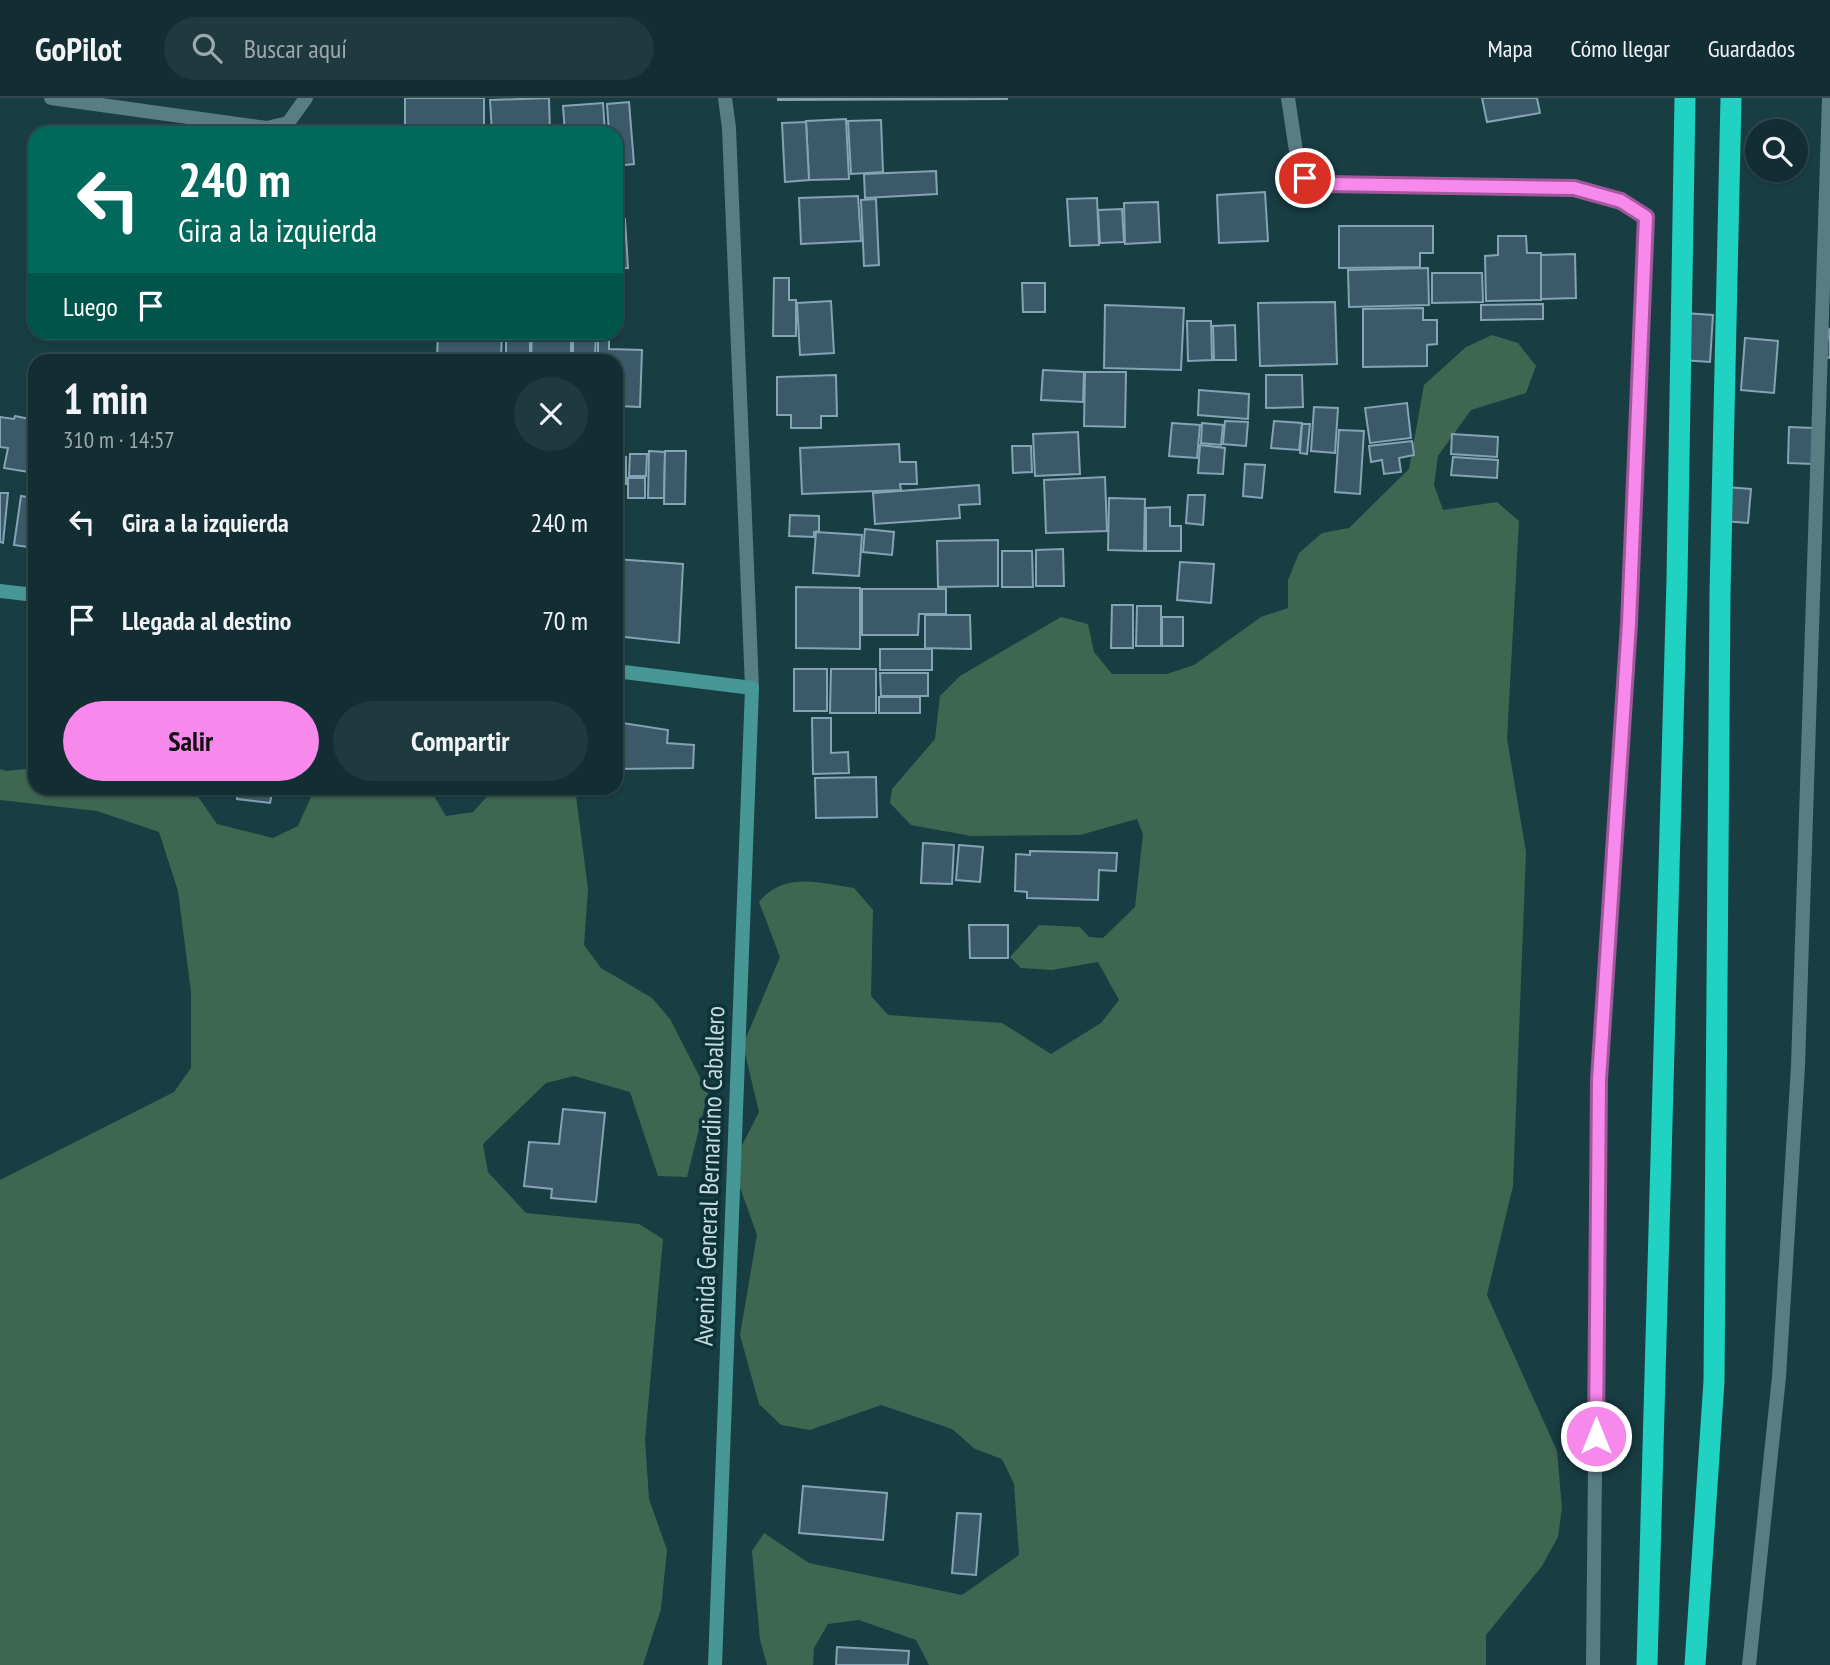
<!DOCTYPE html>
<html lang="es">
<head>
<meta charset="utf-8">
<style>
	body { margin:0; font-family:"PT Sans Narrow",sans-serif; background:#1f3a3e; color:#f1f3f6; height:100vh; display:flex; flex-direction:column; font-size:26px; white-space:nowrap }
	* { box-sizing:border-box; margin:0 }
	p { font-size:23px; color:#9ca8ac }
	.icon { flex:none; width:38px; height:38px; fill:none; stroke:currentColor; stroke-width:2; stroke-linecap:round; stroke-linejoin:round }
	.map { position:relative; flex:1; overflow:hidden }
	.panel { position:absolute; left:28px; top:256px; width:595px; height:441px; display:flex; flex-direction:column; background:#122e32; border-radius:21px; box-shadow:0 2px 5px #0004,0 0 0 2px #314a4d }
	.panel>* { flex:none }
	.top-card { position:absolute; left:28px; top:28px; width:595px; height:214px; border-radius:21px; box-shadow:0 2px 5px #0004,0 0 0 2px #314a4d; background:#00695c; color:#fff; overflow:hidden }
	.controls { position:absolute; left:1745px; top:21px; display:grid; gap:14px }
	.controls a { display:grid; place-items:center; width:63px; height:63px; border-radius:50%; background:#122e32; box-shadow:0 2px 5px #0004,0 0 0 2px #314a4d; font-size:35px }
	.pin { position:absolute; display:grid; place-items:center; width:60px; height:60px; color:#fff; margin:-30px; border:4px solid #fff; border-radius:50%; box-shadow:0 2px 7px #0007 }
	.me { position:absolute; width:77px; margin:-38px; rotate:0deg; stroke-linejoin:round; filter:drop-shadow(0 0 5px #0008) }
	.turn { display:flex; align-items:center; gap:24px; height:147px; padding:0 35px; font-size:32px }
	.turn .icon { width:91px; height:91px; stroke-width:2.5 }
	.turn b { display:block; font-size:49px; line-height:60px }
	.then { display:flex; align-items:center; height:66px; padding:0 35px; background:#0003; gap:14px; font-size:26px }
	.round { display:grid; place-items:center; flex:none; width:74px; height:74px; border-radius:37px; background:#1f3a3e }
	.summary { display:flex; align-items:center; justify-content:space-between; height:119px; padding:0 35px }
	h1 { font-size:42px; font-weight:700; line-height:52px }
	.button { display:flex; gap:14px; margin-top:auto; padding:14px 35px }
	.button a { flex:1; height:80px; border-radius:42px; background:#f788ec; color:#111; font-size:28px; font-weight:700; line-height:80px; text-align:center }
	.button a+a { background:#1f3a3e; color:#f1f3f6 }
	ul { padding:0; list-style:none }
	li { display:flex; align-items:center; gap:21px; height:98px; padding:0 35px }
	li div { flex:1 }
	li b { display:block; font-size:26px }
	li em { font-style:normal }
	header { display:flex; align-items:center; gap:42px; box-sizing:border-box; height:98px; padding:0 35px; background:#122e32; border-bottom:2px solid #314a4d }
	header strong { font-size:33px }
	nav { display:flex; gap:38px; margin-inline-start:auto; font-size:24px }
	.search { width:490px; height:63px; background:#1f3a3e; display:flex; align-items:center; gap:18px; box-sizing:border-box; padding:0 24px; border-radius:38px; color:#9ca8ac; font-size:26px }
	.map>svg:first-child { display:block }
	.green { fill:#3f6651 }
	.building { fill:#3c5969; stroke:#84a3b4; stroke-width:2 }
	.lines { fill:none; stroke-linecap:round; stroke-linejoin:round }
	.street { stroke:#587e84; stroke-width:14 }
	.secondary { stroke:#479796; stroke-width:14 }
	.highway { stroke:#20d2c1; stroke-width:21 }
	.route-casing { stroke:#a15899; stroke-width:18 }
	.route { stroke:#f788ec; stroke-width:12 }
	.labels { text-anchor:middle; dominant-baseline:central; stroke-width:7; stroke-linejoin:round; paint-order:stroke }
	.street-label { font-size:26px; fill:#c6dadd; stroke:#0d3338 }
</style>
</head>
<body>
<header>
<strong>GoPilot</strong>
<div class="search"><svg class="icon" aria-label="search" viewBox="0 0 24 24"><circle cx="10" cy="10" r="6"/><path d="M15 15l6 6"/></svg>Buscar aquí</div>
<nav><a>Mapa</a><a>Cómo llegar</a><a>Guardados</a></nav>
</header>
<div class="map">
<svg width="1830" height="1567" viewBox="0 0 1830 1567">
	<rect width="100%" height="100%" fill="#183d43"/>
	<g class="green">
		<path d="M 1492,237 L 1518,245 L 1536,268 L 1526,295 L 1471,312 L 1438,358 L 1434,387 L 1443,412 L 1497,404 L 1519,423 L 1507,641 L 1526,754 L 1513,1088 L 1487,1197 L 1557,1353 L 1562,1410 L 1558,1439 L 1542,1468 L 1486,1537 L 1486,1567 L 929,1567 L 916,1542 L 859,1522 L 828,1526 L 814,1550 L 813,1567 L 767,1567 L 760,1542 L 752,1453 L 764,1435 L 809,1465 L 962,1497 L 1019,1457 L 1014,1386 L 1002,1361 L 975,1351 L 952,1331 L 881,1307 L 810,1332 L 781,1327 L 759,1306 L 740,1237 L 757,1137 L 732,1067 L 759,1014 L 743,947 L 780,859 L 759,804 C 784,773 820,785 854,790 L 873,812 L 871,898 L 888,917 L 1002,925 L 1051,956 L 1101,925 L 1119,902 L 1098,864 L 1052,872 L 1021,870 L 1010,859 L 1039,827 L 1080,829 L 1089,839 L 1103,840 L 1135,809 L 1143,736 L 1137,721 L 1080,737 L 971,738 L 911,727 L 890,705 L 892,691 L 935,641 L 940,598 L 960,578 L 1061,519 L 1088,526 L 1094,554 L 1112,576 L 1167,576 L 1194,567 L 1261,519 L 1288,510 L 1288,482 L 1299,455 L 1322,435 L 1349,430 L 1409,371 L 1424,287 L 1466,249 Z"/>
		<polygon points="35,670 35,690 192,690 217,726 273,740 298,728 315,690 403,690 432,695 446,718 473,714 492,693 503,690 575,690 588,791 584,847 601,870 652,900 670,921 708,995 687,1079 658,1078 630,994 574,978 546,985 483,1046 488,1074 526,1115 639,1126 663,1141 645,1342 649,1401 667,1452 661,1511 643,1567 0,1567 0,1082 174,994 191,970 191,894 178,793 159,734 97,713 0,702 0,671 7,673"/>
	</g>
	<g class="building">
		<rect x="405" y="0" width="79" height="35"/>
		<polygon points="549,0 550,35 492,35 490,2"/>
		<polygon points="778,0 1007,0 1007,1 778,2"/>
		<polygon points="1482,0 1537,0 1540,15 1487,24"/>
		<polygon points="629,4 634,66 616,68 616,35 609,35 607,6"/>
		<polygon points="603,5 605,35 565,35 563,8"/>
		<polygon points="846,21 849,81 809,82 806,23"/>
		<polygon points="881,22 883,74 851,76 848,23"/>
		<polygon points="806,24 809,82 785,84 782,25"/>
		<polygon points="936,73 937,96 865,100 864,76"/>
		<polygon points="1265,94 1268,143 1219,145 1217,97"/>
		<polygon points="858,98 861,143 801,146 799,100"/>
		<polygon points="1097,100 1099,147 1070,148 1067,101"/>
		<polygon points="876,101 879,167 864,168 861,102"/>
		<polygon points="1158,104 1160,144 1125,146 1124,105"/>
		<polygon points="1122,111 1124,144 1100,145 1098,112"/>
		<polygon points="616,121 625,121 628,170 616,170"/>
		<polygon points="1339,128 1433,128 1433,155 1420,155 1420,169 1339,170"/>
		<polygon points="1498,138 1526,138 1527,155 1541,155 1541,202 1486,203 1485,158 1498,157"/>
		<polygon points="1575,156 1576,200 1541,201 1541,157"/>
		<polygon points="1428,170 1429,207 1349,209 1348,172"/>
		<polygon points="1432,175 1482,175 1483,204 1432,205"/>
		<polygon points="774,180 789,180 789,202 796,202 796,238 773,238"/>
		<polygon points="1022,185 1045,185 1045,214 1023,214"/>
		<polygon points="831,203 834,255 800,257 797,205"/>
		<polygon points="1335,204 1337,266 1260,268 1258,205"/>
		<polygon points="1543,206 1543,221 1481,222 1481,207"/>
		<polygon points="1105,207 1184,210 1181,272 1104,270"/>
		<polygon points="1423,210 1423,222 1437,222 1437,246 1427,247 1427,268 1363,269 1363,211"/>
		<polygon points="1685,215 1713,217 1710,264 1682,262"/>
		<polygon points="1187,223 1211,223 1212,262 1188,263"/>
		<polygon points="1235,227 1236,262 1214,262 1213,228"/>
		<polygon points="1829,231 1830,232 1830,260 1825,259"/>
		<polygon points="438,234 502,234 501,262 437,262"/>
		<rect x="506" y="234" width="24" height="28"/>
		<polygon points="532,234 571,234 571,262 531,262"/>
		<polygon points="573,234 596,234 595,262 573,262"/>
		<polygon points="598,234 609,234 609,251 642,252 640,309 616,308 616,262 598,262"/>
		<polygon points="1745,240 1778,243 1774,295 1741,292"/>
		<polygon points="249,257 303,261 303,262 248,262"/>
		<polygon points="1043,272 1084,274 1083,304 1041,302"/>
		<polygon points="1085,274 1126,274 1125,329 1084,328"/>
		<polygon points="836,277 837,318 821,318 821,330 791,330 791,317 777,317 777,279"/>
		<polygon points="1266,277 1302,277 1303,309 1266,310"/>
		<polygon points="1199,292 1249,296 1248,321 1198,317"/>
		<polygon points="1407,305 1411,340 1370,345 1365,310"/>
		<polygon points="1314,309 1338,310 1335,355 1311,353"/>
		<polygon points="15,318 35,322 35,375 4,370 8,350 0,349 0,319 14,321"/>
		<polygon points="1225,323 1248,324 1246,348 1223,346"/>
		<polygon points="1274,323 1302,325 1299,352 1271,350"/>
		<polygon points="1172,325 1200,327 1197,360 1169,358"/>
		<polygon points="1202,325 1223,327 1221,347 1201,345"/>
		<polygon points="1302,326 1310,326 1307,356 1300,355"/>
		<polygon points="1789,329 1814,330 1813,366 1788,365"/>
		<polygon points="1339,332 1364,333 1360,396 1335,394"/>
		<polygon points="1078,334 1080,376 1035,378 1033,336"/>
		<polygon points="1452,336 1498,339 1497,359 1451,356"/>
		<polygon points="1412,343 1414,357 1399,360 1401,374 1384,376 1382,362 1371,364 1369,348"/>
		<polygon points="899,346 900,364 916,364 917,386 900,386 901,392 802,396 800,350"/>
		<polygon points="1200,347 1225,350 1223,376 1198,375"/>
		<polygon points="1012,348 1031,348 1032,374 1013,375"/>
		<polygon points="649,353 665,354 664,400 648,400"/>
		<polygon points="665,353 686,353 685,406 664,406"/>
		<polygon points="630,356 647,356 646,378 629,378"/>
		<polygon points="626,359 626,386 616,386 616,363"/>
		<polygon points="1453,359 1498,362 1497,380 1451,377"/>
		<polygon points="1245,366 1265,367 1262,400 1243,398"/>
		<polygon points="1105,379 1107,433 1046,435 1044,382"/>
		<rect x="628" y="380" width="17" height="20"/>
		<polygon points="979,387 980,406 959,407 960,420 875,426 873,395"/>
		<polygon points="1726,389 1751,391 1748,425 1723,423"/>
		<polygon points="0,395 8,395 3,445 0,444"/>
		<polygon points="1188,397 1205,397 1203,427 1186,425"/>
		<polygon points="21,398 35,400 35,450 14,447"/>
		<polygon points="1109,400 1145,401 1144,453 1108,452"/>
		<polygon points="1170,409 1170,428 1181,428 1181,453 1146,453 1146,410"/>
		<polygon points="790,417 819,418 819,433 814,434 814,439 789,438"/>
		<polygon points="865,431 894,434 892,457 863,454"/>
		<polygon points="816,434 862,437 859,478 813,475"/>
		<polygon points="998,442 998,488 938,489 937,443"/>
		<polygon points="1063,451 1064,488 1036,488 1036,452"/>
		<polygon points="1002,453 1032,453 1033,489 1002,489"/>
		<polygon points="616,461 683,466 679,545 616,538"/>
		<polygon points="1180,464 1214,466 1211,505 1177,502"/>
		<polygon points="796,489 860,490 860,551 796,550"/>
		<polygon points="862,491 946,491 946,516 919,516 918,537 862,537"/>
		<polygon points="1112,507 1133,507 1133,550 1111,550"/>
		<polygon points="1137,508 1161,508 1161,548 1136,548"/>
		<polygon points="925,517 970,517 971,551 925,550"/>
		<rect x="1162" y="519" width="21" height="29"/>
		<rect x="880" y="551" width="52" height="21"/>
		<rect x="794" y="571" width="33" height="42"/>
		<polygon points="831,571 876,571 876,615 830,615"/>
		<polygon points="880,575 928,575 928,598 881,598"/>
		<rect x="879" y="599" width="41" height="16"/>
		<polygon points="812,620 831,620 831,655 848,654 849,675 813,676"/>
		<polygon points="616,624 668,632 667,645 694,647 693,670 616,671"/>
		<polygon points="876,679 877,719 816,720 815,680"/>
		<polygon points="238,690 273,690 270,705 237,701"/>
		<polygon points="923,745 954,747 952,786 921,785"/>
		<polygon points="959,747 983,749 980,784 956,782"/>
		<polygon points="1030,753 1117,755 1116,773 1099,772 1098,802 1027,800 1027,794 1015,793 1016,756 1030,757"/>
		<polygon points="969,827 1008,827 1008,860 970,860"/>
		<polygon points="563,1011 605,1015 596,1104 551,1100 552,1091 524,1088 529,1044 559,1046"/>
		<polygon points="803,1388 887,1395 883,1442 799,1435"/>
		<polygon points="957,1415 981,1416 976,1477 952,1475"/>
		<polygon points="837,1549 909,1553 908,1567 836,1567"/>
	</g>
	<g class="lines">
		<g class="street">
			<polyline points="51,0 267,30 288,25 306,0"/>
			<polyline points="725,0 729,30 752,590"/>
			<polyline points="1288,0 1299,73 1305,81 1312,85 1574,90 1621,102 1645,119 1629,525 1599,982 1593,1567"/>
			<polyline points="1749,1567 1779,1279 1798,968 1829,0"/>
		</g>
		<g class="secondary">
			<polyline points="0,493 35,497"/>
			<polyline points="616,573 752,590 715,1567"/>
		</g>
		<g class="highway">
			<polyline points="1647,1567 1677,481 1685,0"/>
			<polyline points="1695,1567 1714,1283 1720,496 1731,0"/>
		</g>
	</g>
	<g class="lines">
		<defs>
			<polyline id="route" points="1305,80 1312,85 1326,86 1574,90 1621,103 1646,119 1629,525 1599,982 1596,1338"/>
		</defs>
		<use href="#route" class="route-casing"/>
		<use href="#route" class="route"/>
	</g>
	<g class="labels">
		<g class="street-label">
			<text transform="translate(709 1078) rotate(-88)">Avenida General Bernardino Caballero</text>
		</g>
	</g>
</svg>
<div class="controls">
<a><svg class="icon" aria-label="search" viewBox="0 0 24 24"><circle cx="10" cy="10" r="6"/><path d="M15 15l6 6"/></svg></a>
</div>
<div class="pin" style="left:1305px;top:80px;background:#d93025"><svg class="icon" aria-label="arrive" viewBox="0 0 24 24"><path d="M6 21V4h12l-3 4 3 4H6"/></svg></div>
<svg class="me" style="left:1596px;top:1338px" viewBox="-20 -20 40 40"><circle r="17" fill="#f788ec" stroke="#fff" stroke-width="3"/><path d="M0-11L8 9 0 5-8 9z" fill="#fff"/></svg>
<div class="top-card">
<div class="turn"><svg class="icon" aria-label="left" viewBox="0 0 24 24"><path d="M17 20v-9H6M10 6l-5 5 5 5"/></svg><div><b>240 m</b>Gira a la izquierda</div></div>
<div class="then">Luego<svg class="icon" aria-label="arrive" viewBox="0 0 24 24"><path d="M6 21V4h12l-3 4 3 4H6"/></svg></div>
</div>
<section class="panel">
<div class="summary"><div><h1>1 min</h1><p>310 m · 14:57</p></div><a class="round"><svg class="icon" aria-label="close" viewBox="0 0 24 24"><path d="M6 6l12 12M18 6L6 18"/></svg></a></div>
<ul>
<li><svg class="icon" aria-label="left" viewBox="0 0 24 24"><path d="M17 20v-9H6M10 6l-5 5 5 5"/></svg><div><b>Gira a la izquierda</b></div><em>240 m</em></li>
<li><svg class="icon" aria-label="arrive" viewBox="0 0 24 24"><path d="M6 21V4h12l-3 4 3 4H6"/></svg><div><b>Llegada al destino</b></div><em>70 m</em></li>
</ul>
<div class="button"><a>Salir</a><a>Compartir</a></div>
</section>
</div>
</body>
</html>
